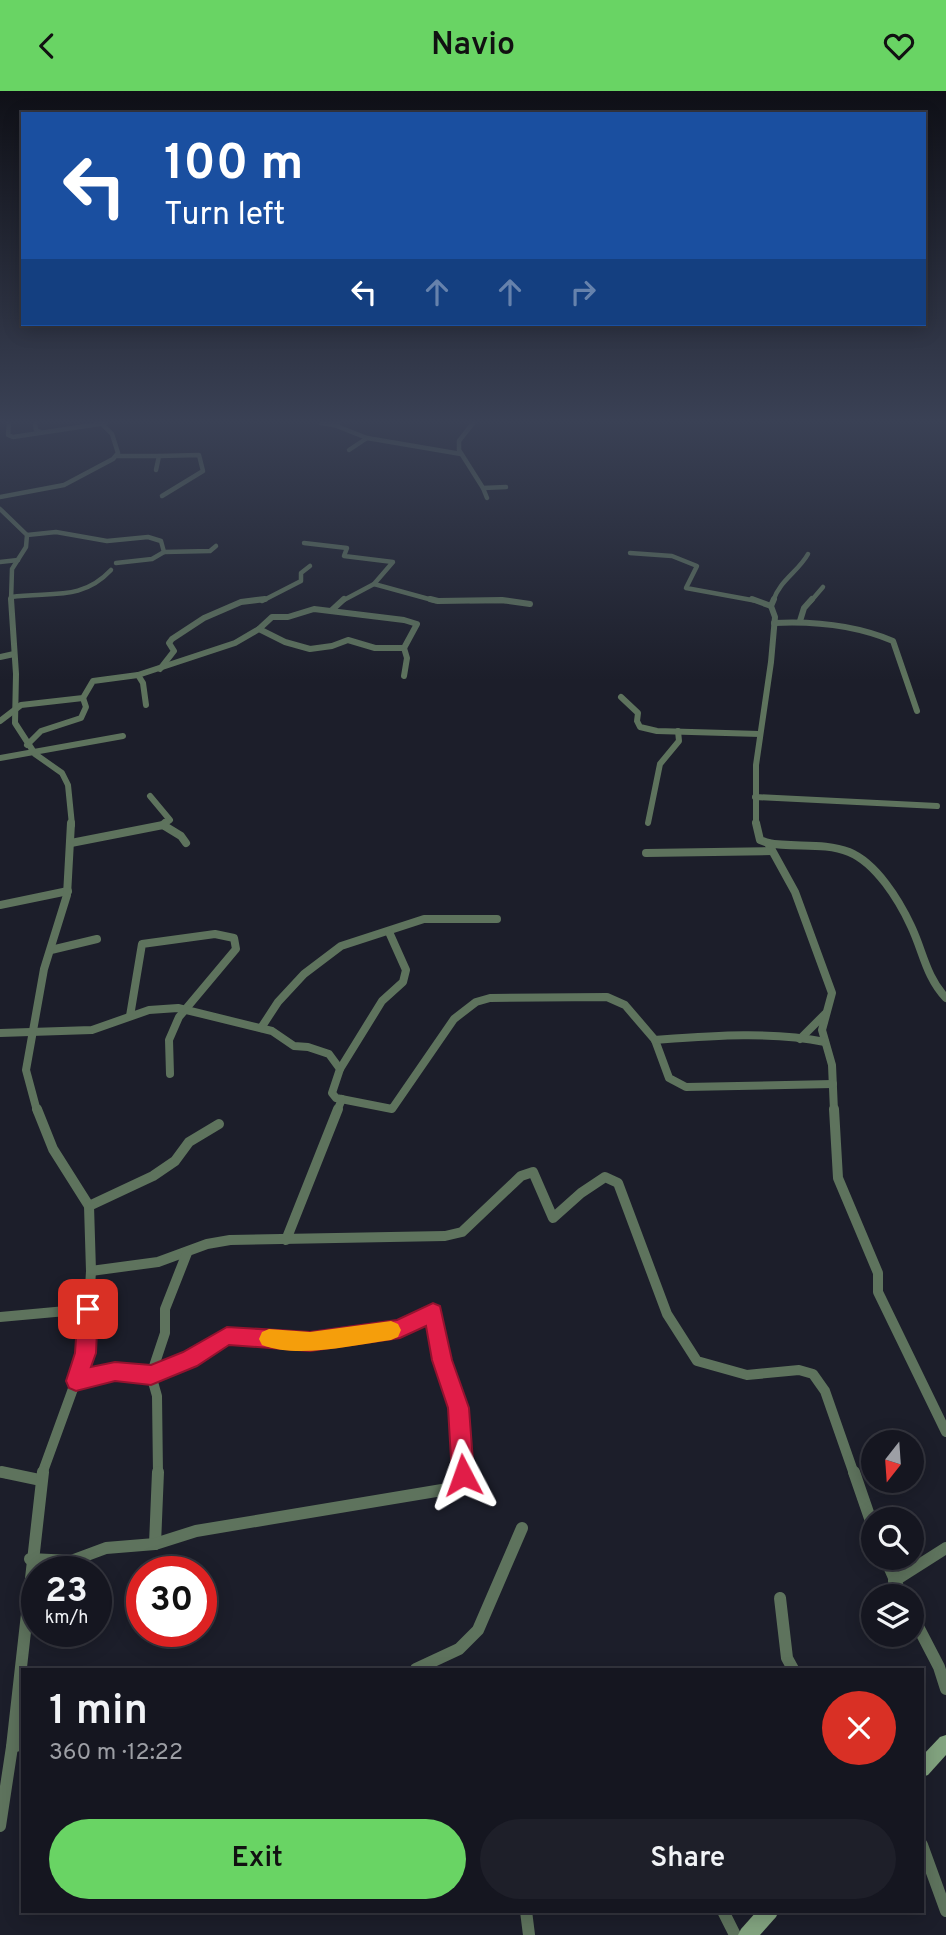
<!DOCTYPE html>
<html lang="en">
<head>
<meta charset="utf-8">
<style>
	body { margin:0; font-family:Overpass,sans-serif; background:#1e1f29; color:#f1f3f6; height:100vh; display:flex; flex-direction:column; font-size:26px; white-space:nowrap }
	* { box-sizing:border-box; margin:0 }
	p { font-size:23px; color:#9d9fa5 }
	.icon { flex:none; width:38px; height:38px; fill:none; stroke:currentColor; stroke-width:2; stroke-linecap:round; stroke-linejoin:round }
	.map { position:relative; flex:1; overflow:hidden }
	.drawer { position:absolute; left:21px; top:1577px; width:903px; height:245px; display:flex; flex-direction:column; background:#151620; border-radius:0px; box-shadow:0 4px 18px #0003,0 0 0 2px #34353e }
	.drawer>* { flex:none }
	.hud { position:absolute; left:21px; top:21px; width:905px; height:214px; border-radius:0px; box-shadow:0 4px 18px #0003,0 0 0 2px #34353e; background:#1a4fa0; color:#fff; overflow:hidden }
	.needle { width:46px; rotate:197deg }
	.controls { position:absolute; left:861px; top:1339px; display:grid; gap:14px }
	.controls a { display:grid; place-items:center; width:63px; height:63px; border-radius:50%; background:#151620; box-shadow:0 4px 18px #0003,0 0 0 2px #34353e; font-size:35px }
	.speed { position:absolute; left:21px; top:1465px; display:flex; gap:14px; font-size:35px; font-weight:700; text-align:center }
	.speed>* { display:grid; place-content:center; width:91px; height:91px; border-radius:50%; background:#151620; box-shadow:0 4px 18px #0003,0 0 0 2px #34353e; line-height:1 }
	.speed small { font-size:18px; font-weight:400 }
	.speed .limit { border:10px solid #d22; background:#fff; color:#111 }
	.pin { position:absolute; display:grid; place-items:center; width:60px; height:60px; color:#fff; margin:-30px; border-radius:14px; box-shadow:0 4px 10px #0006 }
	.me { position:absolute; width:77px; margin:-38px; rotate:356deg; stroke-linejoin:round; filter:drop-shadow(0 0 5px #0008) }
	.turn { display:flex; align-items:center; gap:24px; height:147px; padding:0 28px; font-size:32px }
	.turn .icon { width:91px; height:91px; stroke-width:2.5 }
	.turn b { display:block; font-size:49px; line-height:60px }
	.lanes { display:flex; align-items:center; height:66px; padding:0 28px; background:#0003; justify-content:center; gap:35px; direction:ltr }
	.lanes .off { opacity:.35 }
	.round { display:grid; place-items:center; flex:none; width:74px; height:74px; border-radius:37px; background:#1e1f29 }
	.headline { display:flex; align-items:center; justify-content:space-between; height:119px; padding:0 28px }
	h1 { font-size:42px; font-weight:600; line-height:52px }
	.primary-button { display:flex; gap:14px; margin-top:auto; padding:14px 28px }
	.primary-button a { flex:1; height:80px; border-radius:42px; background:#69d464; color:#111; font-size:28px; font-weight:600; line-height:80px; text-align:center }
	.primary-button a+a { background:#1e1f29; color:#f1f3f6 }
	header { display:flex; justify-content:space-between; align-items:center; height:91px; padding:0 28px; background:#69d464; color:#111; font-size:32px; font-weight:600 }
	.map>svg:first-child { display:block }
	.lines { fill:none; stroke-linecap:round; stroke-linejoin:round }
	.street-far4 { stroke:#5e735d; stroke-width:4.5 }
	.street-far3 { stroke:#5e735d; stroke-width:6 }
	.street-far2 { stroke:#5e735d; stroke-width:8 }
	.street-far1 { stroke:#5e735d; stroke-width:10 }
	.street { stroke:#5e735d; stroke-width:12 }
	.secondary { fill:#82a37f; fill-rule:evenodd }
	.route { fill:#e11d48; stroke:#92132f; stroke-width:2 }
	.slow { fill:#f59e0b }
</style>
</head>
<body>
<header><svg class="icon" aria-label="back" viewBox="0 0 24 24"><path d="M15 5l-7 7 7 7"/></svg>Navio<svg class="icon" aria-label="heart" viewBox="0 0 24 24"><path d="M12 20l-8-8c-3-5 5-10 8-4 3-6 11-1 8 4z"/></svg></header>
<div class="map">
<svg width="946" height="1844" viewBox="0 0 946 1844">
	<rect width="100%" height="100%" fill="#1c1e2a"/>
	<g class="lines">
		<g class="street-far4">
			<polyline points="9,332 8,344 13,346 106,332"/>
			<polyline points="35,332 36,339 40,341"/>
			<polyline points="321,332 334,334"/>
			<polyline points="338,332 334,334 367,347"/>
			<polyline points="473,332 459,350 459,359 483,397 506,396"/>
			<polyline points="349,359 367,347 461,363"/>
			<polyline points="117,365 159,365 156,379"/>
			<polyline points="159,365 199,364 203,380 162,405"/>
			<polyline points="483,397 487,407"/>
			<polyline points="0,406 64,394 113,368 118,362 112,343 101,332"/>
			<polyline points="0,418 27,444 26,456 12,478 11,510"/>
			<polyline points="27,444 56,441 107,450 148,446 161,450 164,461 152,468 116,472"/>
			<polyline points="304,452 347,457 344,465 393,471 374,493 342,510"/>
			<polyline points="164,461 210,460 216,455"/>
			<polyline points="630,462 672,465 697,475 686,497 757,510"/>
			<polyline points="0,471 18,469"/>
			<polyline points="374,493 436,510"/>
			<path d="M 11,506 C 50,500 81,511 111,479"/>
			<polyline points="262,510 301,490 301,482 310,475"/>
			<polyline points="470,510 506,510"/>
			<path d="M 773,510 C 780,489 798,481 808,463"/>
			<polyline points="811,510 823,496"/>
		</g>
		<g class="street-far3">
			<polyline points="11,508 16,583 15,632 35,663 62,682 68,694 72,734"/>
			<polyline points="430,508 438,510 502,509 530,513"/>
			<polyline points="752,508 771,515"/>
			<polyline points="332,519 344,508"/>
			<polyline points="800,530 804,517 812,508"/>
			<path d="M 774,532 C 815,530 855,534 893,550 L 917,620"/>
			<polyline points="259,538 272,526 288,526 314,518 404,529 417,533 404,557"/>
			<polyline points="0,566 14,563"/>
			<polyline points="160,578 174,560 169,552 172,548 204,527 241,511 265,508"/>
			<polyline points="138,584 235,552 259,538 285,551 310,558 332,555 348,549 375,557 404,557 407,567 404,585"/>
			<polyline points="621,606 638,622 637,630 640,636 657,640 760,643"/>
			<polyline points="0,630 21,614 83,607 93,590 138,584 143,592 146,614"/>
			<polyline points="27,654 41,640 81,627 86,616 83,607"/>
			<polyline points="0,667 123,645"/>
			<polyline points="150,705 170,729 163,734"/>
			<polyline points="755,706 937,715"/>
			<polyline points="648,732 660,673 679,650 678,640"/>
			<polyline points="756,734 756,674 771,571 775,526 771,515 774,508"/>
		</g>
		<g class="street-far2">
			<path d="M 756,732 L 760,749 L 768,752 C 794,757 824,751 849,761 C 876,772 899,809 911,835 C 923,860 926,886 946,907"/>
			<polyline points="163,734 165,732"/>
			<polyline points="71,752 163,734 181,745 186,752"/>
			<polyline points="768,752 795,801 832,902 822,939 832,974 834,1020"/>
			<polyline points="646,762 772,760"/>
			<polyline points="0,814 68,800"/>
			<polyline points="51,859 97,848"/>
			<polyline points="130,925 142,853 215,843 234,847 236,858 179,926 169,949 170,983"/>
			<polyline points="261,937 278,911 304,883 341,855 424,828 497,828"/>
			<polyline points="0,942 92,939 149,919 178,917 272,940 294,955 308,956 329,963 340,978 332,1002 336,1007 392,1018 454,928 476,911 490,907 607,906 625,914 655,949 669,987 686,996 833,993"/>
			<polyline points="800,948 825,923"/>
			<path d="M 655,949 C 710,945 771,940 825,951"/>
			<polyline points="340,978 382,910 403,891 406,879 389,841"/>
			<polyline points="37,1020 26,979 44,878 67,804 71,732"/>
			<polyline points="337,1020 342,1008"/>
		</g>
		<g class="street-far1">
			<polyline points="37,1018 53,1058 89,1115 91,1180 86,1262 42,1383"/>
			<polyline points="834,1018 838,1087 878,1182 878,1201 946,1341"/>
			<polyline points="89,1115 153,1085 175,1070 189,1051 219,1033"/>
			<polyline points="286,1149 338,1018"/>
			<polyline points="91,1180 158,1171 207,1153 230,1149 445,1145 462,1141 521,1085 533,1081 553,1127 581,1102 605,1086 618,1092 667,1223 697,1270 747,1284 799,1279 813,1283 825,1300 854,1383"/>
			<polyline points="0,1226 88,1218"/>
			<polyline points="76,1290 115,1280 151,1284 190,1268 227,1245 311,1250 399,1238 433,1221 442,1269 458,1317 463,1383"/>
			<polyline points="0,1381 10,1383"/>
			<polyline points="158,1383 157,1305 151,1284 165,1242 165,1218 187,1162"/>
		</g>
		<g class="street">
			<polyline points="2,1381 40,1389"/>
			<polyline points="854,1381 873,1436"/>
			<polyline points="155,1453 158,1381"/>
			<polyline points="885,1466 902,1505"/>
			<polyline points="30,1468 71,1470 106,1457 155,1453 196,1440 448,1398 463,1381"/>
			<polyline points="894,1490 946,1457"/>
			<polyline points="780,1507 787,1567 793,1578"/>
			<polyline points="912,1524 939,1576 946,1598"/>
			<polyline points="416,1578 459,1558 478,1539 522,1437"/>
			<polyline points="12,1656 23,1653"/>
			<polyline points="0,1735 12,1656 43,1381"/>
			<polyline points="922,1754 946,1820"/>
			<polyline points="526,1820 529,1844"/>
			<polyline points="723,1820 735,1844"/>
		</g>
		<g class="secondary">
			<polygon points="946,1644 946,1664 928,1684 922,1686 922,1665 940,1646"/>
			<polygon points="757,1820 779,1820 776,1826 760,1844 738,1844 741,1838"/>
		</g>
	</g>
	<linearGradient id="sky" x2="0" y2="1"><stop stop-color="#0f1017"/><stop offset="0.56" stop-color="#3a4155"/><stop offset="1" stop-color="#3a4155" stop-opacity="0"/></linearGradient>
	<rect width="946" height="590" fill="url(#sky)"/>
	<polygon class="route" points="88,1209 95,1211 98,1218 96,1262 91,1276 115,1271 151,1274 183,1261 227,1236 310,1241 397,1229 433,1212 440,1215 452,1269 469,1317 474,1384 471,1392 463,1395 455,1392 452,1384 448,1317 432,1269 426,1235 400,1247 310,1260 229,1254 197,1275 151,1294 115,1290 76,1300 69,1297 66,1290 75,1262 78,1218 81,1211"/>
	<path class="slow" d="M 391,1230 L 398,1233 L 401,1239 L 398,1246 L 391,1249 C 353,1254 298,1268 262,1254 L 259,1248 L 262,1241 L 269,1238 L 310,1241 Z"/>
</svg>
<div class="controls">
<a><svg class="needle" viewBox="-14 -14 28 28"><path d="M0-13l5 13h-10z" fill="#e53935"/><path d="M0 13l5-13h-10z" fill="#9d9fa5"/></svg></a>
<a><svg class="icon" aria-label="search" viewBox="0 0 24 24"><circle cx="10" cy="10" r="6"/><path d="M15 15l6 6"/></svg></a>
<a><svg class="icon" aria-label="layers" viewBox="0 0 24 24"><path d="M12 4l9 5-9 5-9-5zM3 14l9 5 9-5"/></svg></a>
</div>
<div class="speed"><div>23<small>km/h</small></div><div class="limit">30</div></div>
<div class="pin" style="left:88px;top:1218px;background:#d93025"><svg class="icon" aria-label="arrive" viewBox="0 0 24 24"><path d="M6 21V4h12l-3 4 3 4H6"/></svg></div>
<svg class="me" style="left:463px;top:1384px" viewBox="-20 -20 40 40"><path d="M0-17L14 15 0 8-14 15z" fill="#e11d48" stroke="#fff" stroke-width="4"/></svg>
<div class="hud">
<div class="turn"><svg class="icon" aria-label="left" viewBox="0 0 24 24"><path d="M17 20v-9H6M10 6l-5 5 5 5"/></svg><div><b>100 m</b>Turn left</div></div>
<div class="lanes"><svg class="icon" aria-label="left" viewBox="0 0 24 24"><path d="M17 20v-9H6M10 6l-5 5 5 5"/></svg><svg class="icon off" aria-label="ahead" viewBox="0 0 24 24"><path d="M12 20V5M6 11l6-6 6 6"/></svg><svg class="icon off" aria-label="ahead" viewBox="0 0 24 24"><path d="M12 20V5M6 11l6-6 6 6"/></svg><svg class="icon off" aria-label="right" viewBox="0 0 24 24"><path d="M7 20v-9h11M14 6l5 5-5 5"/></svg></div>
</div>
<section class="drawer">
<div class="headline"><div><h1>1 min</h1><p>360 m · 12:22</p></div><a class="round" style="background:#d93025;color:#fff"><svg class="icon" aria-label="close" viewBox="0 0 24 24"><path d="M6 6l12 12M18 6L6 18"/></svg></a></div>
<div class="primary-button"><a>Exit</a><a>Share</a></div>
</section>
</div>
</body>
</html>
